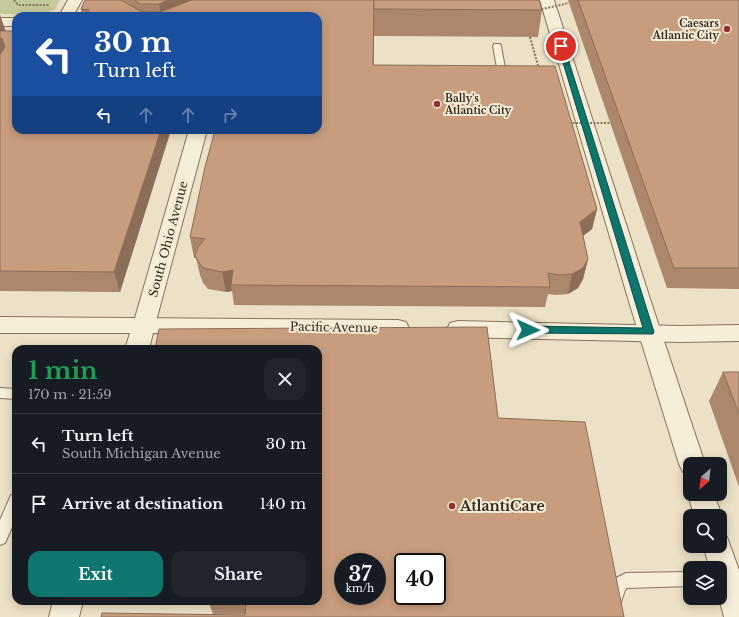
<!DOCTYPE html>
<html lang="en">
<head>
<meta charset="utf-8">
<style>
	body { margin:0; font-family:"Libre Baskerville",serif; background:#20242c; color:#f1f3f6; height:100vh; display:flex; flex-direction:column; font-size:15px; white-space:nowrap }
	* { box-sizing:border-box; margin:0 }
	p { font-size:13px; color:#9ea1a6 }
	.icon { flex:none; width:22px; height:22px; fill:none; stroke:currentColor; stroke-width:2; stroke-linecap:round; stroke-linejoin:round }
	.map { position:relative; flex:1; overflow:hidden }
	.drawer { position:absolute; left:12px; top:345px; width:310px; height:260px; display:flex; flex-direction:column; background:#171b24; border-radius:12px; box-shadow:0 2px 10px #0003 }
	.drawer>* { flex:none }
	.top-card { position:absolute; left:12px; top:12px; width:310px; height:122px; border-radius:12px; box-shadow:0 2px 10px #0003; background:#1a4fa0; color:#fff; overflow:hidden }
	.needle { width:26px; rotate:208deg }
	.buttons { position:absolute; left:683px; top:457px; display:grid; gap:8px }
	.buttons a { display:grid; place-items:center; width:44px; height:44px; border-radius:8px; background:#171b24; box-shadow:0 2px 10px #0003; font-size:20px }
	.speed { position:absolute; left:334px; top:553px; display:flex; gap:8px; font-size:20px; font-weight:700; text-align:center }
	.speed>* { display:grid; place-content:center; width:52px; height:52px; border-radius:50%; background:#171b24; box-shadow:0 2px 10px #0003; line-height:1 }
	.speed small { font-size:10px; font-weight:400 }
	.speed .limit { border:2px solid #111; border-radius:6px; background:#fff; color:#111 }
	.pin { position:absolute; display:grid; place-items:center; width:34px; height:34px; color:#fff; margin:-17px; border:2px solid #fff; border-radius:50%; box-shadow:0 1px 4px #0007 }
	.me { position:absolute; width:44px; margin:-22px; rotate:91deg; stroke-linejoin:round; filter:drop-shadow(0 0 3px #0008) }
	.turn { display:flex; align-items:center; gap:14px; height:84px; padding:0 16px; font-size:18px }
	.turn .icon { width:52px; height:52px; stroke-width:2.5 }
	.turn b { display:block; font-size:28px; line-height:34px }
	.lanes { display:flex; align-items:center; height:38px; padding:0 16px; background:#0003; justify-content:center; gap:20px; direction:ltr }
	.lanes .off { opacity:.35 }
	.round { display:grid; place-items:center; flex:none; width:42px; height:42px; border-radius:12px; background:#20242c }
	.headline { display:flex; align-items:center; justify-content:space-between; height:68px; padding:0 16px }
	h1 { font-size:24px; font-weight:800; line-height:30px; color:#1e9e55 }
	.cta { display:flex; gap:8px; margin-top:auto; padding:8px 16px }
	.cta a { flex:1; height:46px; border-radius:12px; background:#0f766e; color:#fff; font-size:16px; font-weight:800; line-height:46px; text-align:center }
	.cta a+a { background:#20242c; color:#f1f3f6 }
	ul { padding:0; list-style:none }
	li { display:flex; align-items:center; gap:12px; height:60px; padding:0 16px; border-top:1px solid #363941 }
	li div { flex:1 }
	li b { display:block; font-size:15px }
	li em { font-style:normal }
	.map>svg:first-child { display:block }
	.green { fill:#c4ca9a }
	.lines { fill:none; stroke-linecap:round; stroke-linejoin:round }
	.service-casing { stroke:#86735c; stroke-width:2 }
	.minor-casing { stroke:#86735c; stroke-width:2 }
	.tertiary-casing { stroke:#86735c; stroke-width:2 }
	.path { stroke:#86735c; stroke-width:2; stroke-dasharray:2 1.5; stroke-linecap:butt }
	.service { fill:#f7eed9; fill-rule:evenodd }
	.minor { fill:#f7eed9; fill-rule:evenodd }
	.tertiary { fill:#f7eed9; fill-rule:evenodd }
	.path-bridge { stroke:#86735c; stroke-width:2; stroke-dasharray:2 1.5; stroke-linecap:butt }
	.wall { fill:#ac876c }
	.shaded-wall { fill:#8c6e58 }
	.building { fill:#c89d7d; stroke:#8c6e58; fill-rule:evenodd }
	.route { fill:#0f766e; stroke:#0a4d48 }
	.poi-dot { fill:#93302f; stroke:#f4ebd5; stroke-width:1.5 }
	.labels { text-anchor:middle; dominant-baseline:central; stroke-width:4; stroke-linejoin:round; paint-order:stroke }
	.far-poi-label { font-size:10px; font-weight:bold; fill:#372b1f; stroke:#f4ebd5; text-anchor:end }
	.street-label { font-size:12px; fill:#372b1f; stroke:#f4ebd5 }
	.near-poi-label { font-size:14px; font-weight:bold; fill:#372b1f; stroke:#f4ebd5; text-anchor:start }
</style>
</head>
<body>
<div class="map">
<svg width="739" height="617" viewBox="0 0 739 617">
	<rect width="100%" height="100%" fill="#ece1c6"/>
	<polygon class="green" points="0,0 60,0 55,9 44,14 0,14"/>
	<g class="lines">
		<defs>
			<g id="service">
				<polygon points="494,44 500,44 501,46 505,68 504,70 498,70 497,68 493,46"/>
				<polygon points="0,388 16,389 16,399 0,398"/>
				<polygon points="16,494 16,518 5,543 0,545 0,520 11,495"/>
				<polygon points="690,572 690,586 627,588 625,590 620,605 622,617 606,617 604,605 612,580 626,573"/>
			</g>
			<g id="minor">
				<polygon points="68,0 82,0 73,16 59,16"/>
				<polygon points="540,0 554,0 652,305 705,464 690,464 690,474 683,472 679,464 630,305"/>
				<rect x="0" y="18" width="16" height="8"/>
				<polygon points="189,130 207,130 155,325 152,331 144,333 136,331 133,325"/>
				<polygon points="690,489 690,494 714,494 722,516 720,520 720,516 694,516 688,494"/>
				<polygon points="720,534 727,537 739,570 739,617 724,617 719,598 720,598 720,568 710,568 703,546 720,546"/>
			</g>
			<g id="tertiary">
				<polygon points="0,317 398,320 406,322 409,328 406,334 398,336 153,333 149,349 125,349 130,333 0,333"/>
				<polygon points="458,321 680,326 739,325 739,341 680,342 458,337 450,335 447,329 450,323"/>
				<polygon points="53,601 83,601 79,617 49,617"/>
			</g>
		</defs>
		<use href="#service" class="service-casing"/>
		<use href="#minor" class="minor-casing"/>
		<use href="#tertiary" class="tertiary-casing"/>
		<g class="path">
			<polyline points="14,0 18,5 50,5"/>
			<polyline points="530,37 539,69"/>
		</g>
		<use href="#service" class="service"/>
		<use href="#minor" class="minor"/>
		<use href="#tertiary" class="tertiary"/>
		<g class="path-bridge">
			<polyline points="538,10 569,3"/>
			<polyline points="569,123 610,123"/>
		</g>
	</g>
	<g class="wall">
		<polygon points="85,0 539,0 542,10 538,37 374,36 374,65 597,209 592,229 583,236 588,259 583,279 578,288 568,294 555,295 548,294 545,307 234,305 232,291 226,292 208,289 203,283 200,275 196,258 194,258 190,237 318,16 82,14 81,9"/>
		<polygon points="568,0 739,0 739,289 667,288"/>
		<polygon points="0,15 5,31 15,31 171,130 120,292 0,291"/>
		<polygon points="723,372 739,372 739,487 709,401"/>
		<polygon points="498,418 624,617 213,614 208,601 318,601"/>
	</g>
	<g class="shaded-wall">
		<polygon points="168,0 236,0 161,16 159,4"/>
		<polygon points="0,15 6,32 11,66 0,85"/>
		<polygon points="161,130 171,130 120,292 114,272"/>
		<polygon points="597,209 592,229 575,242 580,222"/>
		<polygon points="588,259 583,279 578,288 568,294 572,274"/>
		<polygon points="233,270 231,285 232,291 226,292 222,272"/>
	</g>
	<g class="building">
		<polygon points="85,0 121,0 142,12 160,12 192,0 374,0 373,65 555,66 597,209 580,222 588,259 583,268 572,274 559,275 548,273 550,287 231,285 233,270 222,272 204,268 199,263 195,255 198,247 205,239 190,237 205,167 215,130 318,130 318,16 20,16 26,13 87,14 89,10 81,9"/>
		<polygon points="134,0 168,0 159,4 140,4"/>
		<polygon points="374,0 539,0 542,10 374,9"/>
		<polygon points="578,0 739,0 739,268 674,268"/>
		<polygon points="16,29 16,130 161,130 114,272 0,271 0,55 5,47 2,38 0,38 0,31 15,31"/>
		<path d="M 487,327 L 498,418 L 585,422 L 624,617 L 101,617 L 102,613 L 245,615 L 246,601 L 229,601 L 318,601 L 318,349 L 155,349 L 159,329 ZM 343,562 L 377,562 L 377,596 L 343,596 ZM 403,562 L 437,562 L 437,596 L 403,596 Z"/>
		<polygon points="723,372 739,372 739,414"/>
	</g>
	<polygon class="route" points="559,45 564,46 654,332 653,334 528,333 523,330 528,326 643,328 558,46"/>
	<g class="poi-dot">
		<circle cx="727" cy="29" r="4"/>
		<circle cx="437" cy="104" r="4"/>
		<circle cx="452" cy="506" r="4"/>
	</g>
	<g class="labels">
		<g class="far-poi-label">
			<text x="719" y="23">Caesars<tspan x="719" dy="12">Atlantic City</tspan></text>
			<text x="445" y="98" text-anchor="start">Bally's<tspan x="445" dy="12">Atlantic City</tspan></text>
		</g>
		<g class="street-label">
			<text transform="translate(168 239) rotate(-75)">South Ohio Avenue</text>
			<text transform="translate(334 327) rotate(1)">Pacific Avenue</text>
		</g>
		<g class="near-poi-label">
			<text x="460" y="506">AtlantiCare</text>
		</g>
	</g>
</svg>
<div class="buttons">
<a><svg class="needle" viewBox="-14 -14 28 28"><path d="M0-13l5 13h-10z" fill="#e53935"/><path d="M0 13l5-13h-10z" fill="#9ea1a6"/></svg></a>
<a><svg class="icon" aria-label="search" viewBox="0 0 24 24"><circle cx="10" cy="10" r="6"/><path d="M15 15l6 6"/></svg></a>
<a><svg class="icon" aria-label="layers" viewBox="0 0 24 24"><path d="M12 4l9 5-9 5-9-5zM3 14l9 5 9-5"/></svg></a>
</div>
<div class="speed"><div>37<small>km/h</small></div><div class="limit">40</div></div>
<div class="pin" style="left:561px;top:46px;background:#d93025"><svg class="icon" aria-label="arrive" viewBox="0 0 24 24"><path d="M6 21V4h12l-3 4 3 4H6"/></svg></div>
<svg class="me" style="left:528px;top:330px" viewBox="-20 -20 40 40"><path d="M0-17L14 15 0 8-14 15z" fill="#0f766e" stroke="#fff" stroke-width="4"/></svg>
<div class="top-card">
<div class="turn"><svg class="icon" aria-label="left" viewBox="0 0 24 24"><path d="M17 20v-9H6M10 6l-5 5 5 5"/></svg><div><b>30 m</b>Turn left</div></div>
<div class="lanes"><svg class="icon" aria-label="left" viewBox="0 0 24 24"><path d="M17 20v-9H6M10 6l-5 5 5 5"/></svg><svg class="icon off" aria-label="ahead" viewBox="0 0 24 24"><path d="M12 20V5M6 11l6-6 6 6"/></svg><svg class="icon off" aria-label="ahead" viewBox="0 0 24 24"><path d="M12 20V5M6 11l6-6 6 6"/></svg><svg class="icon off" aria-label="right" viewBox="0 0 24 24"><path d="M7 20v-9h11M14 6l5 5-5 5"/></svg></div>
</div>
<section class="drawer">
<div class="headline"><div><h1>1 min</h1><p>170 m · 21:59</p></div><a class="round"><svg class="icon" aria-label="close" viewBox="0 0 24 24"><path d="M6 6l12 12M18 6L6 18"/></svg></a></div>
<ul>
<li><svg class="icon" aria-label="left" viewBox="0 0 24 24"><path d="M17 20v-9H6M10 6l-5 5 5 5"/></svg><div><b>Turn left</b><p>South Michigan Avenue</p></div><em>30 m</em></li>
<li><svg class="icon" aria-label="arrive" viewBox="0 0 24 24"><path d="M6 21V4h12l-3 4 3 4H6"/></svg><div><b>Arrive at destination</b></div><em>140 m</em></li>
</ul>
<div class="cta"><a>Exit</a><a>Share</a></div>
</section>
</div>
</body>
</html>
